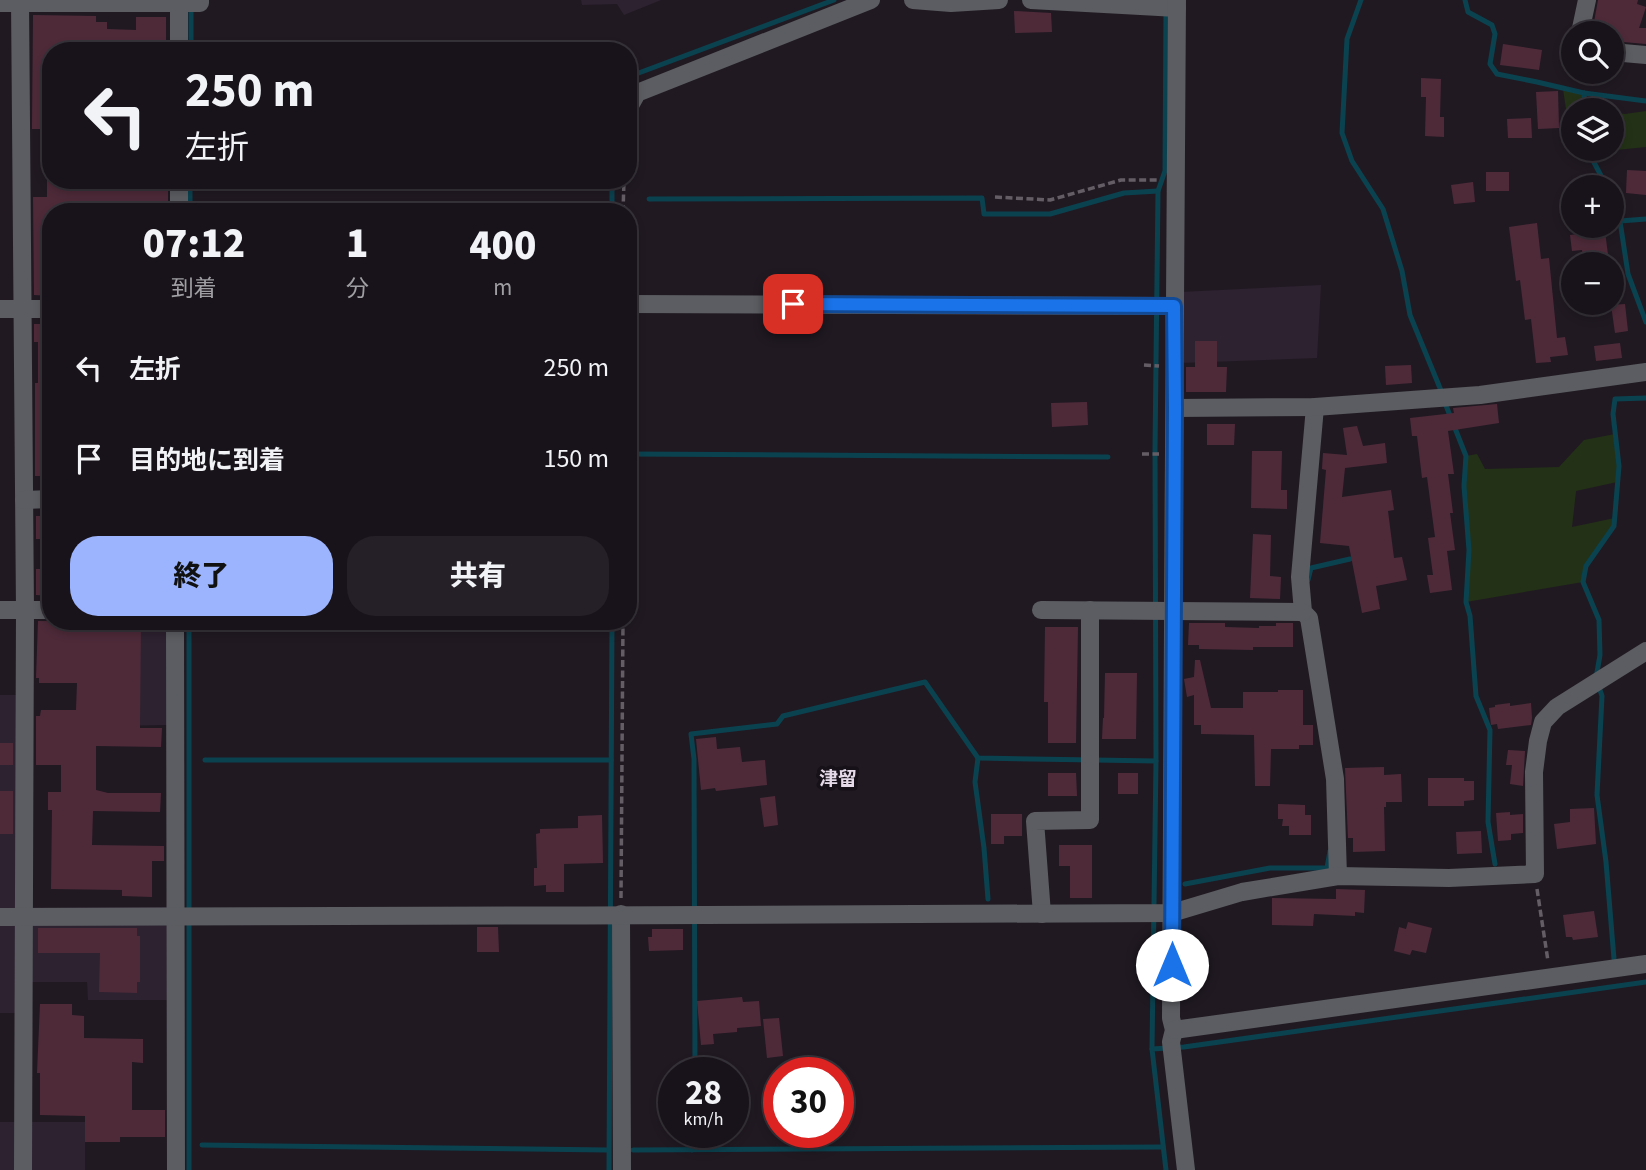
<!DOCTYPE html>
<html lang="ja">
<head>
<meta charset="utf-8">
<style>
	body { margin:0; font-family:"Source Sans 3","Noto Sans JP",sans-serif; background:#252027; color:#f1f3f6; height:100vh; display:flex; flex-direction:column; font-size:26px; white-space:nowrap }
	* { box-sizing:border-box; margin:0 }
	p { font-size:23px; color:#9f9ea2 }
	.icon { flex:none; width:38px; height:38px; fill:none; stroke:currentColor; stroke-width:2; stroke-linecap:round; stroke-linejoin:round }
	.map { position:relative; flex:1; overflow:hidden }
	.details { position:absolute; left:42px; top:203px; width:595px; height:427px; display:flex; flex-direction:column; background:#18131a; border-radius:28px; box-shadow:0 4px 10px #0003,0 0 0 2px #363239 }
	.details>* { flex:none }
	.top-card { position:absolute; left:42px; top:42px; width:595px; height:147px; border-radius:28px; box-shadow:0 4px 10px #0003,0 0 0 2px #363239; background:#18131a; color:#f1f3f6; overflow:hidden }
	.controls { position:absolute; left:1561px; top:21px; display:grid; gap:14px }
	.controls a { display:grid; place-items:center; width:63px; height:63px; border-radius:50%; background:#18131a; box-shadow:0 4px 10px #0003,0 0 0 2px #363239; font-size:35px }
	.speed { position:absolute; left:658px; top:1057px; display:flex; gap:14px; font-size:35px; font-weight:700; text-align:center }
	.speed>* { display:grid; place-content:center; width:91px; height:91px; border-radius:50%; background:#18131a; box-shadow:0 4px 10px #0003,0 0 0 2px #363239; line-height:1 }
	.speed small { font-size:18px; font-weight:400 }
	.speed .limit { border:10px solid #d22; background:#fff; color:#111 }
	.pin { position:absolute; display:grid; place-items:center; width:60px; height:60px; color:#fff; margin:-30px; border-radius:14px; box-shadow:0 4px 10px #0006 }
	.me { position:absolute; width:77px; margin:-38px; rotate:0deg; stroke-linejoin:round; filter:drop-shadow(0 0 5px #0008) }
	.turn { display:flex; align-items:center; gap:24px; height:147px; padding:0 28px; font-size:32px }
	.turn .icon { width:91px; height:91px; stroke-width:2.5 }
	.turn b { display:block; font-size:49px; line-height:60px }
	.eta { display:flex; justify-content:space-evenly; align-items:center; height:119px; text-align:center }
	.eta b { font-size:42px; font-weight:800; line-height:49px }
	.primary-button { display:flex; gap:14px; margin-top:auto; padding:14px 28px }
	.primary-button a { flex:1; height:80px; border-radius:28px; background:#9cb4fd; color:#111; font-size:28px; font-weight:800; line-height:80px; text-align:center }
	.primary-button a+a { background:#252027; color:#f1f3f6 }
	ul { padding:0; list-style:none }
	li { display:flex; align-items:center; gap:21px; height:91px; padding:0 28px }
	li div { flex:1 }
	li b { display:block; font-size:26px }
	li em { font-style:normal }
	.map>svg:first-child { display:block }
	.built { fill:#2d2230 }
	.green { fill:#233216 }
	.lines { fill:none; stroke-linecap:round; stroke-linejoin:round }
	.stream { stroke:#0b424f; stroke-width:5 }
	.building { fill:#4e2a39 }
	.path { stroke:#645d66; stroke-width:3.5; stroke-dasharray:7 3.5; stroke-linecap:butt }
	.minor { stroke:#5b5d62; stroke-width:18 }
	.route-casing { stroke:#114b97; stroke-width:18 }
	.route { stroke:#1a73e8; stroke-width:12 }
	.labels { text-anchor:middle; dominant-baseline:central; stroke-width:7; stroke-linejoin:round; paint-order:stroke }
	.neighbourhood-label { font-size:19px; font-weight:bold; fill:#e5dbe8; stroke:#161018 }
</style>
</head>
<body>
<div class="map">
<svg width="1646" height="1170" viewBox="0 0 1646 1170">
	<rect width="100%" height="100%" fill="#201922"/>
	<g class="built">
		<polygon points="581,0 661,0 624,15 617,4 582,5"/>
		<polygon points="1321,285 1317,358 1180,363 1180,292"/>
		<polygon points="101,621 167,621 168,725 102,726"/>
		<polygon points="0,695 17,695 16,908 169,907 169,1000 88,1000 87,982 18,982 18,1013 0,1013"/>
		<rect x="0" y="1122" width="85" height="48"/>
	</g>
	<g class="green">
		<polygon points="1563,89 1584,93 1595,110 1573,110 1573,149 1612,149 1612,112 1625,114 1646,111 1646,147 1616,150 1572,149"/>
		<polygon points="1615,434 1619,466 1617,482 1576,491 1572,527 1615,518 1614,526 1586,566 1583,582 1466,602 1469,550 1464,486 1466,456 1477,454 1485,469 1559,467 1584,440"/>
	</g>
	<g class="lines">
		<g class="stream">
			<polyline points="1361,0 1347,39 1342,133 1352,161 1383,209 1402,271 1410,315 1442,393"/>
			<polyline points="1465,0 1468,12 1492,25 1495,34 1490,64 1497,74 1537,82 1584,93 1585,110"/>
			<polyline points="191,51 191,7"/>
			<polyline points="628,77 834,0"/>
			<polyline points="1584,93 1646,101"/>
			<polyline points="1589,149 1589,153 1607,187"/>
			<polyline points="612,180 612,212"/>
			<polyline points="649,199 982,198 984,214 1050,214 1124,193 1158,191"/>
			<polyline points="1612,200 1620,221 1628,274 1646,322"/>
			<polyline points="190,212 190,180"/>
			<polyline points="1620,221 1646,219"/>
			<polyline points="1445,403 1466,456 1464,486 1469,550 1466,602 1470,616 1476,696 1490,730 1488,822 1495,864"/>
			<polyline points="628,454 1108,457"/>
			<polyline points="1308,580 1311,568 1350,559"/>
			<polyline points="189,621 189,1170"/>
			<polyline points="978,758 975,782 984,848 988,899"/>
			<polyline points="205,760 611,760"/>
			<polyline points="1185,884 1270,868 1327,868 1330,851"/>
			<polyline points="1614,959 1606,862 1597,795 1602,696 1596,678 1600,655 1599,620 1583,582 1586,566 1614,526 1619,466 1613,414 1615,399 1646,398"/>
			<polyline points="1152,1049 1156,761 1155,450 1158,191 1165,171 1166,11"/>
			<polyline points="695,1073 694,759 691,734 777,724 783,716 925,682 978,758 1156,761"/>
			<polyline points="202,1145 608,1150"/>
			<polyline points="633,1150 1163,1147"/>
			<polyline points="692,1150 693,1132"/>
			<polyline points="609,1170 612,621"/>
			<polyline points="1166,1170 1152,1049 1184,1047 1646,982"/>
		</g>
	</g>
	<g class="building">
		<polygon points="1598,0 1638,0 1637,4 1646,7 1639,28 1646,28 1646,44 1612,41 1612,33 1592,33"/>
		<polygon points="1014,11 1051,13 1052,32 1015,33"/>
		<polygon points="33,15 96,16 96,22 107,22 107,29 136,30 136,17 166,17 166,51 51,51 51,129 32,129"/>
		<polygon points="1503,44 1542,50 1539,70 1500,65"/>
		<polygon points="1421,78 1441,79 1440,117 1444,117 1444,137 1425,136 1426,97 1421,97"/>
		<polygon points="1558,91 1559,128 1538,129 1536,92"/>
		<polygon points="1531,118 1532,138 1508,138 1507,119"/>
		<polygon points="1627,170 1646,171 1646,195 1626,193"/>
		<rect x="1486" y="172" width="23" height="19"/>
		<polygon points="47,180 96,180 96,188 138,189 138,184 168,184 168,205 156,205 156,207 133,207 133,212 51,212 51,296 34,295 33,197 47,197"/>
		<polygon points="1473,182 1475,202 1454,204 1451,185"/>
		<polygon points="1537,223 1541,259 1549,258 1557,338 1565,337 1568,355 1550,357 1551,362 1536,363 1531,319 1525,320 1520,280 1516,281 1509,227"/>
		<polygon points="1605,231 1608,255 1583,258 1582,250 1572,251 1570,235"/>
		<polygon points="1625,304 1628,331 1615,333 1611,305"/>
		<polygon points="34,324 51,324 51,476 35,476 35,383 38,383 38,342 34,342"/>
		<polygon points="1195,341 1217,341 1217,367 1227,367 1226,392 1186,392 1186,367 1195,367"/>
		<polygon points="1620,343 1622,358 1596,361 1594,346"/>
		<polygon points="1411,365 1412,383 1386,385 1385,366"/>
		<polygon points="1087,402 1088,425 1052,427 1051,403"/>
		<polygon points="1497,404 1499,423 1448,431 1454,474 1448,474 1453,513 1450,513 1455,550 1447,551 1452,590 1430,593 1427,575 1433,575 1428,538 1435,537 1427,477 1422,478 1417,436 1412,436 1410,418 1454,413 1453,408"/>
		<polygon points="1207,424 1235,424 1234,445 1207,445"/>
		<polygon points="1357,426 1363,446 1385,443 1387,463 1345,468 1342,497 1391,490 1394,510 1388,511 1394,558 1402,557 1407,580 1376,586 1380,609 1362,613 1349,546 1320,543 1326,470 1322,469 1323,453 1347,455 1343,428"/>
		<polygon points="1252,451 1282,451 1281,490 1287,490 1287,509 1251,508"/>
		<rect x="36" y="516" width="15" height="23"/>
		<polygon points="1253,534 1271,535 1270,576 1281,577 1280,599 1250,598"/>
		<polygon points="36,569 51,569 51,596 36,595"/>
		<polygon points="38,621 141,622 140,728 162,728 161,747 96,746 96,790 108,793 161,793 160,812 93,811 92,845 164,846 164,861 152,861 152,897 122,896 122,890 51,889 52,810 48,810 48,792 61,792 61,765 36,765 36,716 40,716 41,710 76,710 77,683 39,683 39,678 36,678"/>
		<polygon points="1189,623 1225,623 1225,627 1259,628 1259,626 1276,626 1276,623 1293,623 1293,647 1253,647 1253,650 1199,649 1199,645 1188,645"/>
		<polygon points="1045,627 1078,627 1076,743 1048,743 1048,702 1044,702"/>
		<polygon points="1195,660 1200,660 1211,708 1243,708 1243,692 1278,692 1278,690 1303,690 1303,725 1313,725 1313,745 1299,745 1299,749 1271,749 1270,786 1255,786 1254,735 1201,734 1201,725 1194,725 1194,695 1187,697 1184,679 1194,677"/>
		<polygon points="1105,673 1137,673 1136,739 1102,739 1103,718 1104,718"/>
		<polygon points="1510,703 1510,706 1531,703 1532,718 1531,725 1498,729 1497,724 1491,725 1489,708 1495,707 1495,705"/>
		<polygon points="716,737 717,749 740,747 742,762 765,760 767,785 716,791 715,788 701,790 696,739"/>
		<rect x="0" y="743" width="13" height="22"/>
		<polygon points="1508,750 1525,751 1523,786 1510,784 1512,765 1506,765"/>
		<polygon points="1384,767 1384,775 1401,774 1402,802 1386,802 1386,807 1384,807 1385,851 1353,852 1353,838 1348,838 1345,768"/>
		<polygon points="1048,773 1076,773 1077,796 1048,796"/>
		<rect x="1118" y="773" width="20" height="21"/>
		<polygon points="1428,778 1464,778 1464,781 1474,781 1474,800 1464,801 1464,806 1428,806"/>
		<rect x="0" y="791" width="13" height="43"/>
		<polygon points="775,796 778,825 764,827 760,798"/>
		<polygon points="1278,804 1305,805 1305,815 1311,815 1311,835 1289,835 1289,826 1282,826 1283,819 1278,819"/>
		<polygon points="1594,808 1596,844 1557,849 1554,824 1570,822 1570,809"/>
		<polygon points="1510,812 1510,815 1523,814 1523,833 1511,834 1511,840 1498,841 1496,813"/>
		<polygon points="991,814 1022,814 1022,836 1004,836 1004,844 991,844"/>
		<polygon points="602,815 603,863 564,864 564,892 546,892 546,885 534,886 534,868 537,868 536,834 540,833 540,829 578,828 578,816"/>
		<polygon points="1481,831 1482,853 1457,854 1456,832"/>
		<polygon points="1059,845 1092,845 1092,898 1070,898 1070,866 1059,866"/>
		<polygon points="1336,889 1365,890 1364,913 1355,912 1355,916 1314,914 1313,926 1272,925 1272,898 1336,899"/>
		<polygon points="1594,911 1598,937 1573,940 1572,937 1566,937 1563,915"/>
		<polygon points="1408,922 1432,928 1426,953 1412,950 1410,955 1394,951 1399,927 1406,929"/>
		<polygon points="477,927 498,927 499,952 477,952"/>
		<polygon points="38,928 137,928 137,936 140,936 140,982 137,982 137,993 99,992 100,953 38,953"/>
		<polygon points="652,929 683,929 683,950 649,951 648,937 652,937"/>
		<polygon points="742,997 743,1002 759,1001 761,1026 737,1028 737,1032 713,1034 714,1044 701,1045 697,1001"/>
		<polygon points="40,1004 72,1004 72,1015 84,1016 84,1038 143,1039 143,1063 132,1062 132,1110 165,1110 165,1137 120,1137 120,1142 85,1142 85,1116 40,1115 40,1073 37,1073"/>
		<polygon points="779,1018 783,1056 767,1058 763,1019"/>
	</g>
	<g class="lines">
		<g class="path">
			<polyline points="995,197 1050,200 1121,180 1159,180"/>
			<polyline points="623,212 624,180"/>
			<polyline points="1144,365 1159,366"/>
			<polyline points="1142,454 1159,454"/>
			<polyline points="1537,889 1548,961"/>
			<polyline points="621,898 623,621"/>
		</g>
		<g class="minor">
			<polyline points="20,0 25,610 23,1170"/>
			<polyline points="913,0 951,3 999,0"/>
			<polyline points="1031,0 1177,8"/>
			<path d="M 1177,0 C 1174,339 1173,679 1171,1018 L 1174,1030 L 1171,1042 L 1186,1170"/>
			<polyline points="0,3 200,3 200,0"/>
			<polyline points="1580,33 1587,0"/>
			<polyline points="179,51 179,3"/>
			<polyline points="1612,52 1646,55"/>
			<polyline points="628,109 637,93 871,0"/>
			<polyline points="179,212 179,180"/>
			<polyline points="628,304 1174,306"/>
			<polyline points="0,309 51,309"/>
			<polyline points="1315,407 1300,577 1303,612 1309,618 1335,779 1338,876"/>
			<polyline points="1175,408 1315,407 1480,395 1646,372"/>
			<polyline points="24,500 51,499"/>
			<polyline points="0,610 51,610"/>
			<polyline points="1041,610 1303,612"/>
			<polyline points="175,621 176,1170"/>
			<polyline points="621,914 622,1170"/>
			<polyline points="1042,914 1035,821 1090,820 1090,610"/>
			<path d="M 0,917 C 391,917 781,914 1172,913 L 1242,892 L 1338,876 L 1449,878 L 1535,874 L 1534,772 L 1538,741 L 1543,722 L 1557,707 L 1646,651"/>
			<polyline points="1174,1030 1646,964"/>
		</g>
	</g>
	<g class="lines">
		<defs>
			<polyline id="route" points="793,304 1174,306 1175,408 1172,965"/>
		</defs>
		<use href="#route" class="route-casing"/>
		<use href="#route" class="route"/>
	</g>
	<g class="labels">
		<g class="neighbourhood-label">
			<text x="838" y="779">津留</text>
		</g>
	</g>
</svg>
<div class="controls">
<a><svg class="icon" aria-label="search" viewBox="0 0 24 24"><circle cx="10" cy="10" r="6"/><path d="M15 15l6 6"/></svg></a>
<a><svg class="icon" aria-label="layers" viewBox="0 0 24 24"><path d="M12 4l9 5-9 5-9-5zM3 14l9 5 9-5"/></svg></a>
<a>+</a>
<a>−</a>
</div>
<div class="speed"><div>28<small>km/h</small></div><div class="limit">30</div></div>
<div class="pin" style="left:793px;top:304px;background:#d93025"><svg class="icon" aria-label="arrive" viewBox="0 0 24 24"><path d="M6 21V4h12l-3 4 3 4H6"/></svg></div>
<svg class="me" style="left:1172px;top:965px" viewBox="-20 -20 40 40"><circle r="19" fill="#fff"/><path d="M0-13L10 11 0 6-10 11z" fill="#1a73e8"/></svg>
<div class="top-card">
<div class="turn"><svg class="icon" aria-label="left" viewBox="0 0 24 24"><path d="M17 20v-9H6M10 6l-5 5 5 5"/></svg><div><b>250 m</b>左折</div></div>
</div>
<section class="details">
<div class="eta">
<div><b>07:12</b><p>到着</p></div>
<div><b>1</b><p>分</p></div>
<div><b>400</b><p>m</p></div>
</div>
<ul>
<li><svg class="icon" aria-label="left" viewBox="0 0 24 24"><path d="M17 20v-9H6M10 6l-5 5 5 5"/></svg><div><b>左折</b></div><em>250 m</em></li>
<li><svg class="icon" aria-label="arrive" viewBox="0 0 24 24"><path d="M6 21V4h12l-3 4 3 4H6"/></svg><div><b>目的地に到着</b></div><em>150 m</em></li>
</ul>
<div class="primary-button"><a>終了</a><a>共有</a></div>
</section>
</div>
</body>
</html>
